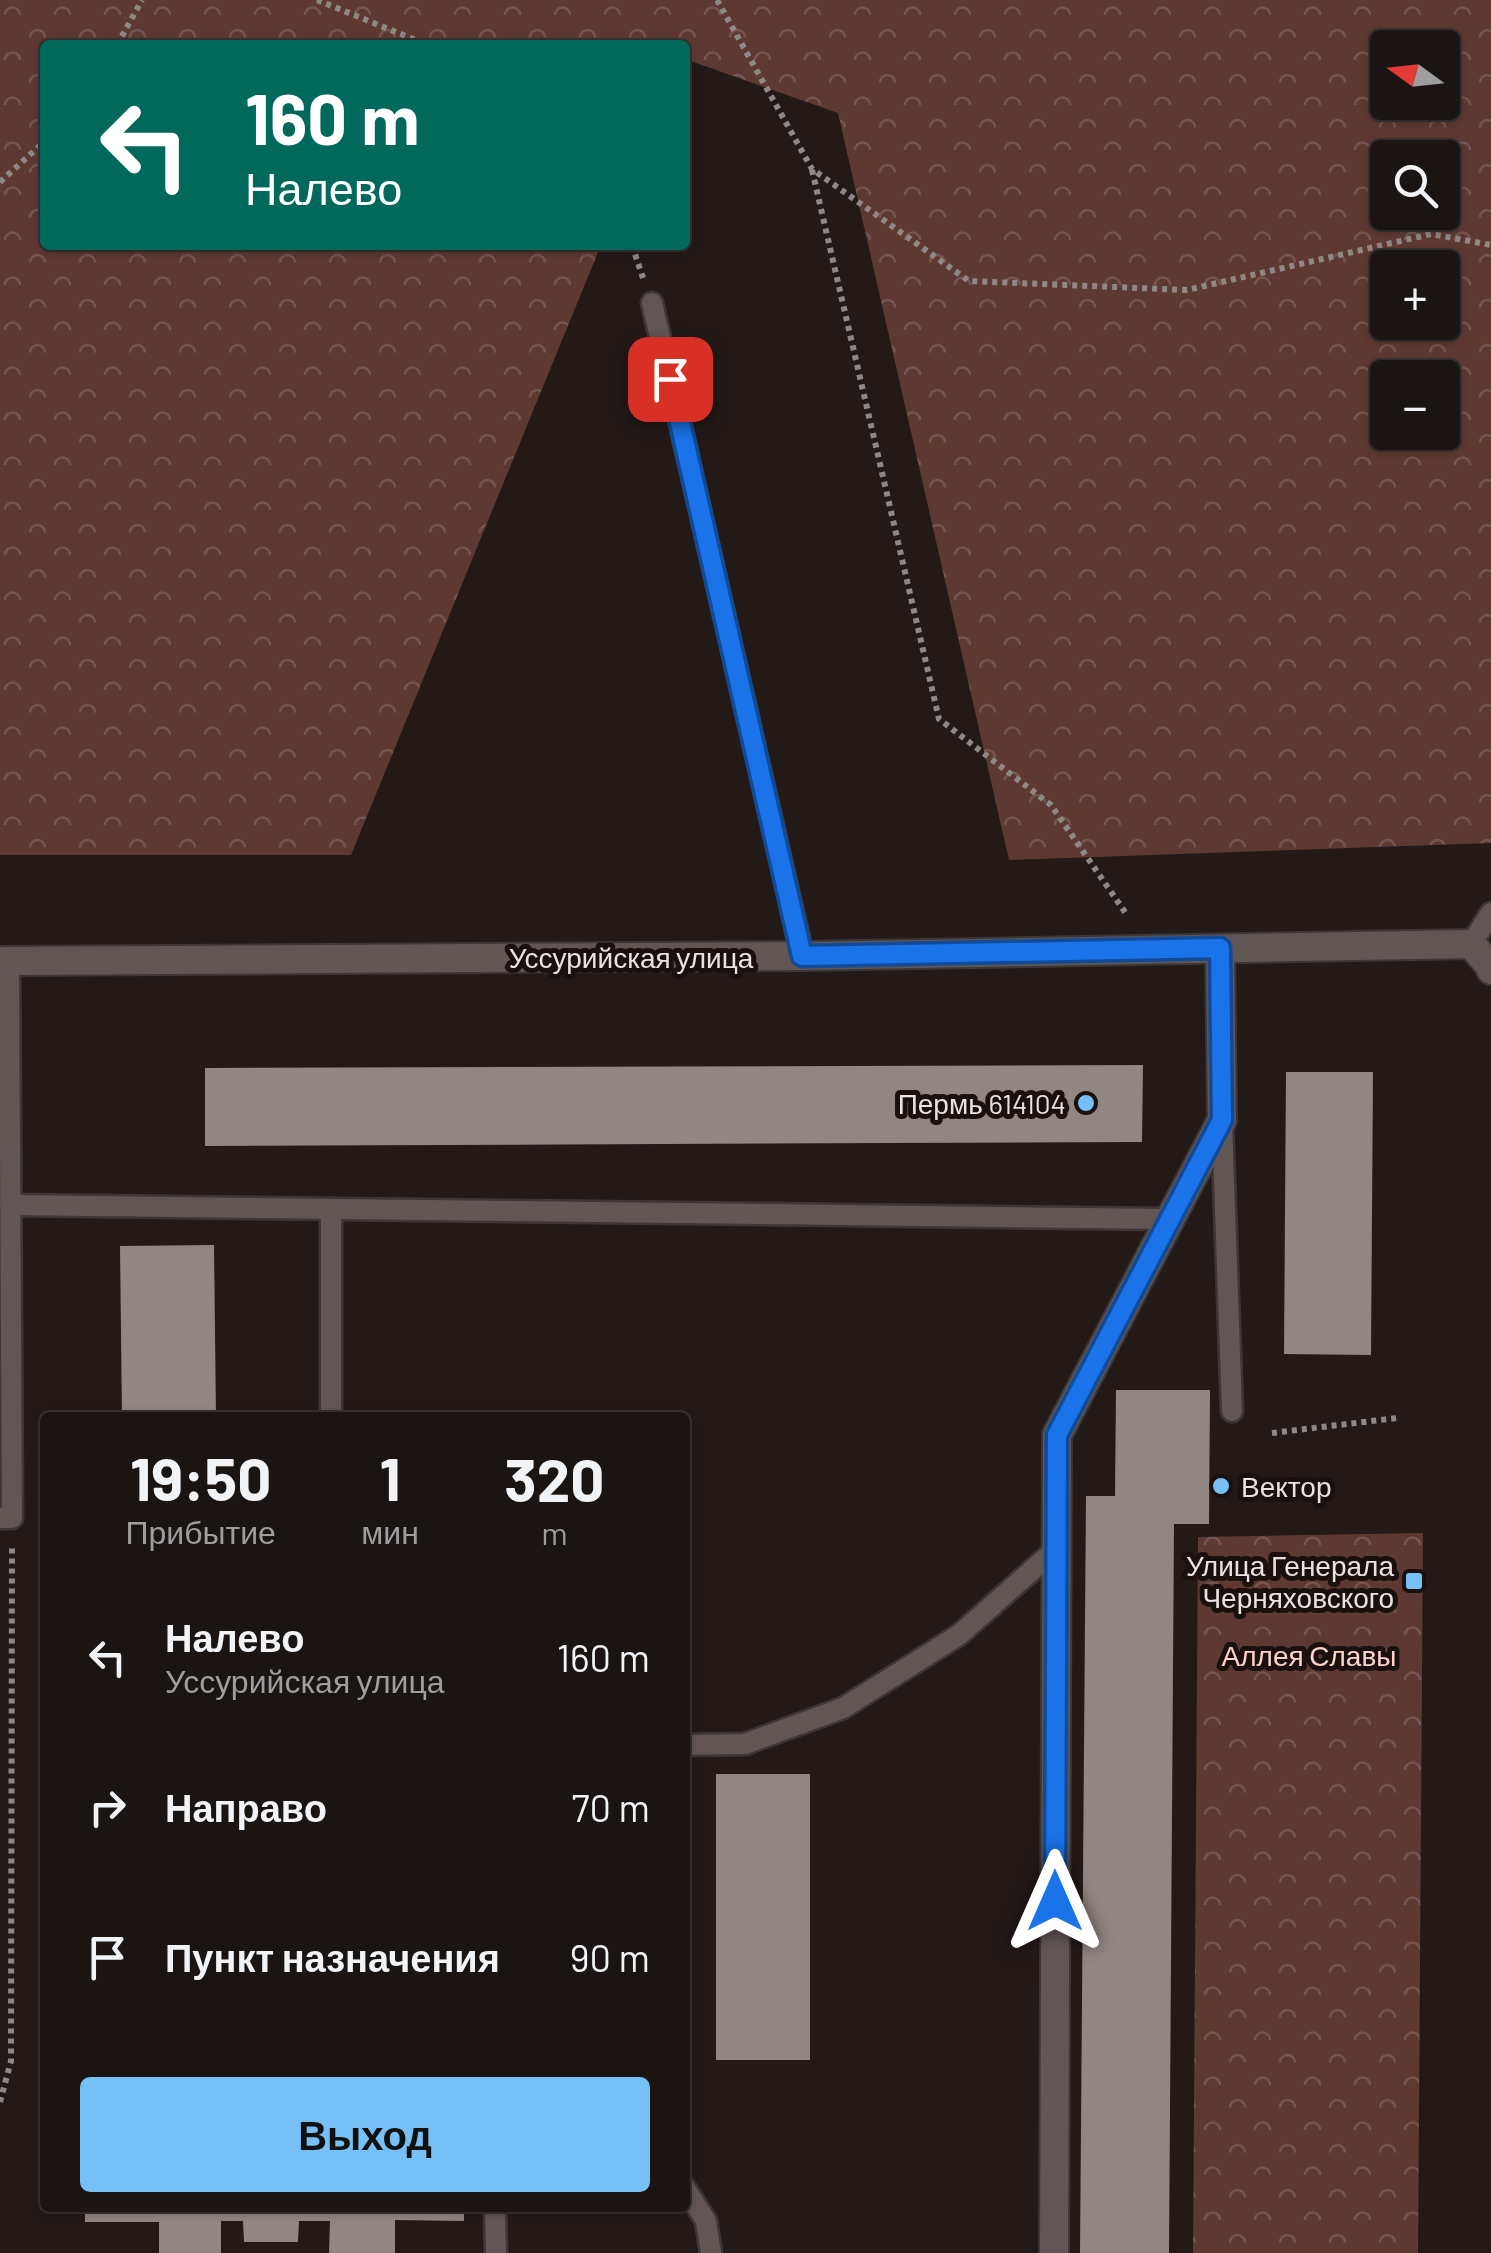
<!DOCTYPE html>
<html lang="ru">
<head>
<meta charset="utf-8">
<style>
	body { margin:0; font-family:Barlow,sans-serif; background:#272120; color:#f1f3f6; height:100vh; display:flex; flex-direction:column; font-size:38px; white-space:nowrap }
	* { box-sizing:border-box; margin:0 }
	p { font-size:32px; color:#9f9e9f }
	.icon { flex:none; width:55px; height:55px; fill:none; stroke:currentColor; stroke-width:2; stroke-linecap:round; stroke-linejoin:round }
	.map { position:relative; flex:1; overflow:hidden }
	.side { position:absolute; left:40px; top:1412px; width:650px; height:800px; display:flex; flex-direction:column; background:#1a1412; border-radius:10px; box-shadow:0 2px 8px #0004,0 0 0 2px #383332 }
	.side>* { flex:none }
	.hud { position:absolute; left:40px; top:40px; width:650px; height:210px; border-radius:10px; box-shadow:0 2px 8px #0004,0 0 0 2px #383332; background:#00695c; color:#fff; overflow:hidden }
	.needle { width:65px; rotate:285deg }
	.controls { position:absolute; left:1370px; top:30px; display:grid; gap:20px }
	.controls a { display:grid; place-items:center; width:90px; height:90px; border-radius:10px; background:#1a1412; box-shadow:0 2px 8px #0004,0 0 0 2px #383332; font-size:50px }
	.pin { position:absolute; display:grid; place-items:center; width:85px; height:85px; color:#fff; margin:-42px; border-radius:20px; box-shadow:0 5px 15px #0006 }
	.me { position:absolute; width:110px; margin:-55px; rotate:0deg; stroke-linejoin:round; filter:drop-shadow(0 0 8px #0008) }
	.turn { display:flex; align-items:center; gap:35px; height:210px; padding:0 40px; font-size:45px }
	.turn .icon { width:130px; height:130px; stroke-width:2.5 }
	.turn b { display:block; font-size:70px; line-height:85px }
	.eta { display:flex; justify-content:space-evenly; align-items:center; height:170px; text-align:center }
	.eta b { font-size:60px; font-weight:700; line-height:70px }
	.button { display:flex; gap:20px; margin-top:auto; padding:20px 40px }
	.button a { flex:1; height:115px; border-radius:10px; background:#77bff7; color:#111; font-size:40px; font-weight:700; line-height:115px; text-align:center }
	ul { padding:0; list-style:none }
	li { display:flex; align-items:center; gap:30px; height:150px; padding:0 40px }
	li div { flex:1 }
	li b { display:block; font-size:38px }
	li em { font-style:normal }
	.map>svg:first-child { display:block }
	.forest { fill:url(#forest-crowns); fill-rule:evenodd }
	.building { fill:#928683 }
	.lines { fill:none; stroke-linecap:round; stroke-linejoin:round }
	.service-casing { stroke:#3d3635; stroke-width:25 }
	.minor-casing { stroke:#3d3635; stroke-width:32 }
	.tertiary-casing { stroke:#3d3635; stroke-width:32 }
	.path { stroke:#908887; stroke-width:6; stroke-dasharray:5 5; stroke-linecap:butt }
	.service { stroke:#615654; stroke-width:20 }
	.minor { stroke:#615654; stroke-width:28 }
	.tertiary { stroke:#615654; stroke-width:28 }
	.route-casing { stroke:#114b97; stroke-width:25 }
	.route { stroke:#1a73e8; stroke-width:18 }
	.poi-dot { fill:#77bff7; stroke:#1a110f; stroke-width:4 }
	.labels { text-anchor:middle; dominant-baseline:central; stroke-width:10; stroke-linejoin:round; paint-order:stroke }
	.street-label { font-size:28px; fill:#e9e2e1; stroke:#1a110f }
	.poi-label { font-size:28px; fill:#e9e2e1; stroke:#1a110f; text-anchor:end }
	.park-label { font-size:28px; fill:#fdd2c8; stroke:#1a110f }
</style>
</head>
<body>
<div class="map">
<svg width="1491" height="2253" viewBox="0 0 1491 2253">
	<defs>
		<pattern id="forest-crowns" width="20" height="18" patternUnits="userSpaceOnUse" patternTransform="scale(2.5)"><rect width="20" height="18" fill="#5e3931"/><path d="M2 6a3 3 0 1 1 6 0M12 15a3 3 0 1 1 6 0" fill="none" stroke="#75554f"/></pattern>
	</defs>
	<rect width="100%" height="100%" fill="#231a18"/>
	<g class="forest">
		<path d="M 0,0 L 1491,0 L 1491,843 L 1009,860 L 838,113 L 685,59 L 685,45 L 45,45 L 45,245 L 601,245 L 351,855 L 0,855 ZM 1388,48 L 1442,48 L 1442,102 L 1388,102 ZM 1388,158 L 1442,158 L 1442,212 L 1388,212 ZM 1388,268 L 1442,268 L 1442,322 L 1388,322 ZM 1388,378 L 1442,378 L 1442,432 L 1388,432 Z"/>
		<polygon points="1423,1533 1418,2253 1193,2253 1198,1537"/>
	</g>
	<g class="building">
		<polygon points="1143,1065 1142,1142 205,1146 205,1068"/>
		<polygon points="1286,1072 1373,1072 1371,1355 1284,1354"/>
		<polygon points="214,1245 216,1418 122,1418 120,1246"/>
		<polygon points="1116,1390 1210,1390 1209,1524 1174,1524 1169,2253 1080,2253 1086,1496 1115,1496"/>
		<rect x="716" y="1774" width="94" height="286"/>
		<polygon points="85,2208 464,2208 464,2221 395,2220 395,2253 329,2253 330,2221 299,2221 298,2242 244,2242 243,2221 221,2221 221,2253 159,2253 159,2222 85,2222"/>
	</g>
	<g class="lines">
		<defs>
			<g id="service">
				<polyline points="652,303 803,956"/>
				<polyline points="1471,944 1491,913"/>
				<polyline points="1222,1122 1232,1411"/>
				<polyline points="10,1205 1169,1219"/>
				<polyline points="331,1418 331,1209"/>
				<polyline points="0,1518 12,1518 9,961"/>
				<polyline points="685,1745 745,1744 843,1708 959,1635 1056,1549"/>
				<polyline points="685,2188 706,2221 711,2253"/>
				<polyline points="495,2208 496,2253"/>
			</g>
			<g id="minor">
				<polyline points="0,961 803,956 1471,944 1491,967"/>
				<polyline points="1054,2253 1057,1435 1222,1120 1220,949"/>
			</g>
			<polyline id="tertiary" points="1491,967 1491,970"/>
		</defs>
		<use href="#service" class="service-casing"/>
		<use href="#minor" class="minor-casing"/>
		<use href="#tertiary" class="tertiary-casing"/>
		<g class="path">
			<polyline points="317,0 428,45"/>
			<polyline points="717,0 812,169 969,281 1187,290 1431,234 1491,245"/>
			<polyline points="117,45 142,0"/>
			<polyline points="812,170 939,719 1051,805 1127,915"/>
			<polyline points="0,182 45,141"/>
			<polyline points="632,245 643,278"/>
			<polyline points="1272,1433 1397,1418"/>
			<polyline points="0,2102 11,2061 12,1545"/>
		</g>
		<use href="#service" class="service"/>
		<use href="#minor" class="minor"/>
		<use href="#tertiary" class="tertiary"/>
	</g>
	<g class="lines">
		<defs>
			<polyline id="route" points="670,379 802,956 1220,948 1222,1120 1057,1435 1055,1901"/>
		</defs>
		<use href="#route" class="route-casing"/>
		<use href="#route" class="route"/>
	</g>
	<g class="poi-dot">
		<circle cx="1086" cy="1103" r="10"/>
		<circle cx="1221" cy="1486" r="10"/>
		<rect x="1404" y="1571" width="20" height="20" rx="5"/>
	</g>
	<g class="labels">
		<g class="street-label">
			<text x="631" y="957">Уссурийская улица</text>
		</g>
		<g class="poi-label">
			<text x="1066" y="1103">Пермь 614104</text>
			<text x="1241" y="1486" text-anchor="start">Вектор</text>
			<text x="1394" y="1565">Улица Генерала<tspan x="1394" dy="32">Черняховского</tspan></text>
		</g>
		<g class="park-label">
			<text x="1309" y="1655">Аллея Славы</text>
		</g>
	</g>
</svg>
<div class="controls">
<a><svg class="needle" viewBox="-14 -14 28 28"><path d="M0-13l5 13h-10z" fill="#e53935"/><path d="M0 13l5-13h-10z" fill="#9f9e9f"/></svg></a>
<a><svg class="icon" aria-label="search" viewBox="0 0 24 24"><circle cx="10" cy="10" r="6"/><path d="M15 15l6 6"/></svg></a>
<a>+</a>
<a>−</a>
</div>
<div class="pin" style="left:670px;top:379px;background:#d93025"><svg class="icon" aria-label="arrive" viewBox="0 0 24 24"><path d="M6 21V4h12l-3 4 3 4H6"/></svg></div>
<svg class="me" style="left:1055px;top:1901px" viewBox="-20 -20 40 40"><path d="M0-17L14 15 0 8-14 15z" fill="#1a73e8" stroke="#fff" stroke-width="4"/></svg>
<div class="hud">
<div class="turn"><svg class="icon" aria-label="left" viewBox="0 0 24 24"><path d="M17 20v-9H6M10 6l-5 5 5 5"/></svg><div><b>160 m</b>Налево</div></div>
</div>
<section class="side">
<div class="eta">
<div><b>19:50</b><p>Прибытие</p></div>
<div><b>1</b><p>мин</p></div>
<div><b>320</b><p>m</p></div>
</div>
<ul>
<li><svg class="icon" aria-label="left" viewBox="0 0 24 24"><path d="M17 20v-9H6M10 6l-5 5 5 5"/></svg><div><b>Налево</b><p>Уссурийская улица</p></div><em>160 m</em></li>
<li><svg class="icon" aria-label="right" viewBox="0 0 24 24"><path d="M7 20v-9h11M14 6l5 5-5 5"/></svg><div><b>Направо</b></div><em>70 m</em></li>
<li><svg class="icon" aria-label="arrive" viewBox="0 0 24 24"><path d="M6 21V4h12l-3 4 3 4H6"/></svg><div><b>Пункт назначения</b></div><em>90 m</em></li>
</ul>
<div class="button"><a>Выход</a></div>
</section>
</div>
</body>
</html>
